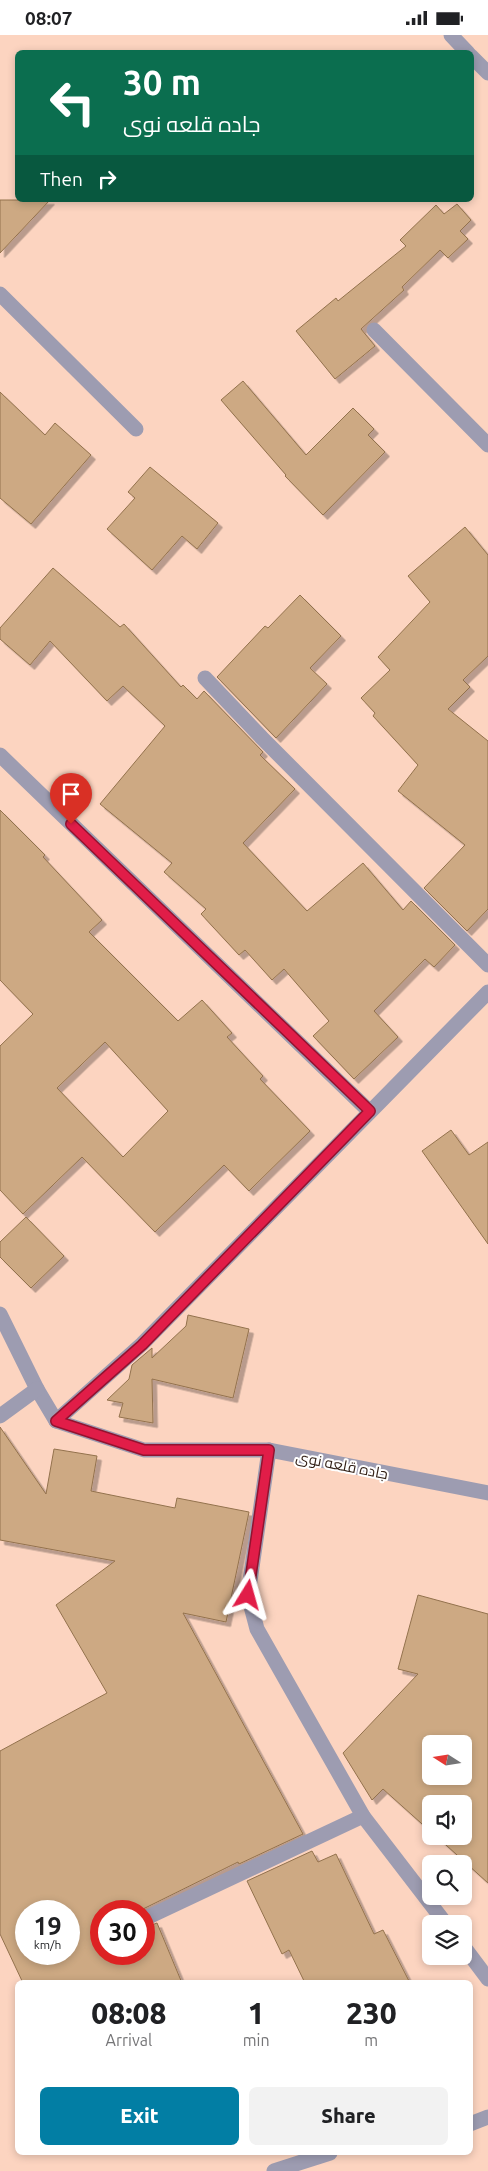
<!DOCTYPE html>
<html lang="en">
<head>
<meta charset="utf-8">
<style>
	body { margin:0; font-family:Ubuntu,Cairo,sans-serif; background:#f2f2f2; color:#202124; height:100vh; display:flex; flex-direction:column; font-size:19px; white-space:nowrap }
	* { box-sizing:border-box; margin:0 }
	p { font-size:16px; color:#757577 }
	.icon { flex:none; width:28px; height:28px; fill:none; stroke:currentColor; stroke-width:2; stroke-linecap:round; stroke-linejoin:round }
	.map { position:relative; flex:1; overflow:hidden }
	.sheet { position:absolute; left:15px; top:1945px; width:458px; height:175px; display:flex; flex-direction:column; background:#fff; border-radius:8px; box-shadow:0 2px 8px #0003 }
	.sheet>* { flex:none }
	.banner { position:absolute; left:15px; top:15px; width:459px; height:152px; border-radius:8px; box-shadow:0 2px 8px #0003; background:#0b6e4f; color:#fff; overflow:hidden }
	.needle { width:32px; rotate:282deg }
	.fabs { position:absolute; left:422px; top:1700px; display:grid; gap:10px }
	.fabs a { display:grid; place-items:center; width:50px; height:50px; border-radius:8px; background:#fff; box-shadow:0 2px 8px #0003; font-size:25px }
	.speed { position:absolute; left:15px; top:1865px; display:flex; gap:10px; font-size:25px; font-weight:700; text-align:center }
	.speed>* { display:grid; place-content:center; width:65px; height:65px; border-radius:50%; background:#fff; box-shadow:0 2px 8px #0003; line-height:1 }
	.speed small { font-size:12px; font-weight:400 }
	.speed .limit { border:8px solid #d22; background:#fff; color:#111 }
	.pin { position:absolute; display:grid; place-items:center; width:42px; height:42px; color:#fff; margin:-51px -21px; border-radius:50% 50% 50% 0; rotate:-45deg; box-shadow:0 0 5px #0007 }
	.pin .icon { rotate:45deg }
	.me { position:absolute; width:55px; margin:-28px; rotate:8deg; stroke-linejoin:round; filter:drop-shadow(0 0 4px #0008) }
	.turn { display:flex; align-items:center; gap:18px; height:105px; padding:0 25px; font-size:22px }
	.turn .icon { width:65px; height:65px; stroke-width:2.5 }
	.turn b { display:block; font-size:35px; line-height:42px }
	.then { display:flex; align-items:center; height:48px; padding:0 25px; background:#0003; gap:10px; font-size:19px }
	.eta { display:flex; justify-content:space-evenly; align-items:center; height:85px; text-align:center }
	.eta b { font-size:30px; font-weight:800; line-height:35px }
	.action { display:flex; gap:10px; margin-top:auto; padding:10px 25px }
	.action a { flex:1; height:58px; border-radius:8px; background:#027ea4; color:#fff; font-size:20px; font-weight:800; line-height:58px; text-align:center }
	.action a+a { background:#f2f2f2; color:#202124 }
	.status { display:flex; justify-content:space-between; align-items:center; height:35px; padding:0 25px; background:#fff; direction:ltr }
	.status svg { height:14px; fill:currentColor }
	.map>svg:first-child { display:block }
	.building { fill:#cda983; stroke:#93724d; fill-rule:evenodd; filter:url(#shadow) }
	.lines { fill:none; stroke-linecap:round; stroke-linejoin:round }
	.minor { stroke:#9d9cb1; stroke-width:15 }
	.route-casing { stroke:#92132f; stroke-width:12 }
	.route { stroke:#e11d48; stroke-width:9 }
	.labels { text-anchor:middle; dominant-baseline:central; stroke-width:4; stroke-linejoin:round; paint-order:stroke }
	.street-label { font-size:15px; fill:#332117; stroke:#fff }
</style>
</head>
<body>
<div class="status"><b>08:07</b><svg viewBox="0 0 49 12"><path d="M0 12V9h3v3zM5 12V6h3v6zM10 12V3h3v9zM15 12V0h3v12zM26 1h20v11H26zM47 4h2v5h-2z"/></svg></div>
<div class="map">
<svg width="488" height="2136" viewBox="0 0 488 2136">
	<defs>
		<filter id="shadow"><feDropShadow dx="4.5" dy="4.5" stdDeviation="0" flood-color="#0004"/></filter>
	</defs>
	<rect width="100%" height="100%" fill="#fcd4c0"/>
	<g class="building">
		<polygon points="0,165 50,165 0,218"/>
		<polygon points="457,169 471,185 460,196 468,204 448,223 440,215 402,252 404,255 361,294 375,311 335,344 296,296 336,263 338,266 406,211 400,205 436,170 444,179"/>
		<polygon points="243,346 306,420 353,373 374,394 368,400 385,417 323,480 285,441 286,440 221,365"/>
		<polygon points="0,357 45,400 55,388 91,420 31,489 0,463"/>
		<polygon points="150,432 218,488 197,514 182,501 152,535 107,494 135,463 128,457"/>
		<polygon points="465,492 488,520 488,621 463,645 470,652 448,674 488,706 488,874 467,896 424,853 465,810 398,756 418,730 373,681 375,678 361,663 390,635 378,622 430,567 408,541"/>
		<polygon points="53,533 120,592 124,589 181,652 183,650 197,664 204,656 263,717 260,720 295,754 243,808 307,876 363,828 403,875 411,866 455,910 434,932 425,924 374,976 398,1002 354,1044 313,1001 329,986 284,934 272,945 245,915 239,920 201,879 206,874 164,837 172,828 100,769 165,691 123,651 107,666 50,606 30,630 0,604 0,593"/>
		<polygon points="300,560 341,601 310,633 327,649 276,703 217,642 265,591 268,593"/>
		<path d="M 0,775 L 45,820 L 43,822 L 102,885 L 89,897 L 178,986 L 202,965 L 232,998 L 227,1002 L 263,1041 L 260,1044 L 310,1096 L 249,1156 L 224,1130 L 155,1197 L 82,1122 L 23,1179 L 0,1155 L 0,1011 L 33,979 L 0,945 ZM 105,1007 L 168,1076 L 123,1122 L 57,1053 Z"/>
		<polygon points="451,1095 469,1120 488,1107 488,1209 422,1116"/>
		<polygon points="26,1182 64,1221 31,1253 0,1222 0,1207"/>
		<polygon points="188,1280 249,1294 233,1363 152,1344 153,1388 119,1382 123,1368 107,1365 129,1344 132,1330 152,1313 152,1323 186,1291"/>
		<path d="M 0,1392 L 46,1459 L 54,1414 L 97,1421 L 91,1456 L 175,1473 L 177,1463 L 249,1477 L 226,1587 L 183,1578 L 303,1799 L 239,1829 L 238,1827 L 139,1876 L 101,1876 L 101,1919 L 144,1919 L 144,1893 L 157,1888 L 182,1948 L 23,1948 L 0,1899 L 0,1716 L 107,1658 L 56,1570 L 115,1526 L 0,1505 ZM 26,1876 L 69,1876 L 69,1919 L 26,1919 Z"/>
		<path d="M 418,1560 L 488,1579 L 488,1848 L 436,1801 L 464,1801 L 464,1769 L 431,1769 L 431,1797 L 383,1754 L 372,1765 L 343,1718 L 418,1639 L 398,1634 ZM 431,1709 L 464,1709 L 464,1741 L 431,1741 Z"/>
		<polygon points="312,1816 318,1827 336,1819 374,1899 383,1895 410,1948 305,1948 289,1915 282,1919 247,1846"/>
	</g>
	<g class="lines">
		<g class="minor">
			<polyline points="451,0 468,18"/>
			<polyline points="471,21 488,38"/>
			<polyline points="0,259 136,394"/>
			<polyline points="374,295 488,410"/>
			<polyline points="205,643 262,703 488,930"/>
			<polyline points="0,720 369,1076"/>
			<polyline points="0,1279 37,1354 56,1386 144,1415 269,1415 488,1458"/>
			<polyline points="0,1381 37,1354"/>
			<polyline points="56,1386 142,1309 488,957"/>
			<polyline points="269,1415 248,1560 257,1594 363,1781 446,1889"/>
			<polyline points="144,1884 363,1781"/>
			<polyline points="464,1912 488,1944"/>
			<polyline points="470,2089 488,2082"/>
			<polyline points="274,2136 330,2118"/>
		</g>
	</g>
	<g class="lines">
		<defs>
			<polyline id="route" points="71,789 370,1076 142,1310 56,1386 144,1415 269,1415 248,1560"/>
		</defs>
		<use href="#route" class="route-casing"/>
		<use href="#route" class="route"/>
	</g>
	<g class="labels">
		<g class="street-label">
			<text transform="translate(342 1430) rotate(11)">جاده قلعه نوی</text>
		</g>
	</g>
</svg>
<div class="fabs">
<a><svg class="needle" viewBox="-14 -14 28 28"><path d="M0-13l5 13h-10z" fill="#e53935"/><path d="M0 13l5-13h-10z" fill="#757577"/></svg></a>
<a><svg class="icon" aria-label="sound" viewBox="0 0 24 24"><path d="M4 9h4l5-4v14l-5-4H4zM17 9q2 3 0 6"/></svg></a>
<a><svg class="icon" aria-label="search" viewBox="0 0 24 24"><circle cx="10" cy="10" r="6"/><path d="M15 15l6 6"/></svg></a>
<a><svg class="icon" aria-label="layers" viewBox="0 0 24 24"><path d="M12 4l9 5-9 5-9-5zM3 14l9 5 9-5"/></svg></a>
</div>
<div class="speed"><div>19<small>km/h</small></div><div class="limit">30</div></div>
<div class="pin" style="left:71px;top:789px;background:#d93025"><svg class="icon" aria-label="arrive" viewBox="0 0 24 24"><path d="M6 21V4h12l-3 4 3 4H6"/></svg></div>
<svg class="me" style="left:248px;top:1560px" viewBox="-20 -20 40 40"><path d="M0-17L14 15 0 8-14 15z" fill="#e11d48" stroke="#fff" stroke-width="4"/></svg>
<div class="banner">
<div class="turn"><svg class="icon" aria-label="left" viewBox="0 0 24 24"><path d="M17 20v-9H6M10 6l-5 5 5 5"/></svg><div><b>30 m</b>جاده قلعه نوی</div></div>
<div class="then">Then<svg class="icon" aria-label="right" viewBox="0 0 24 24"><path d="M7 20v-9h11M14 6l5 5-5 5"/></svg></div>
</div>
<section class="sheet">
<div class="eta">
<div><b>08:08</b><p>Arrival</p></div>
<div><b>1</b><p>min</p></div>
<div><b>230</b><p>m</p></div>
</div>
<div class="action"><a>Exit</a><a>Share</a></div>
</section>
</div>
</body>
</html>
